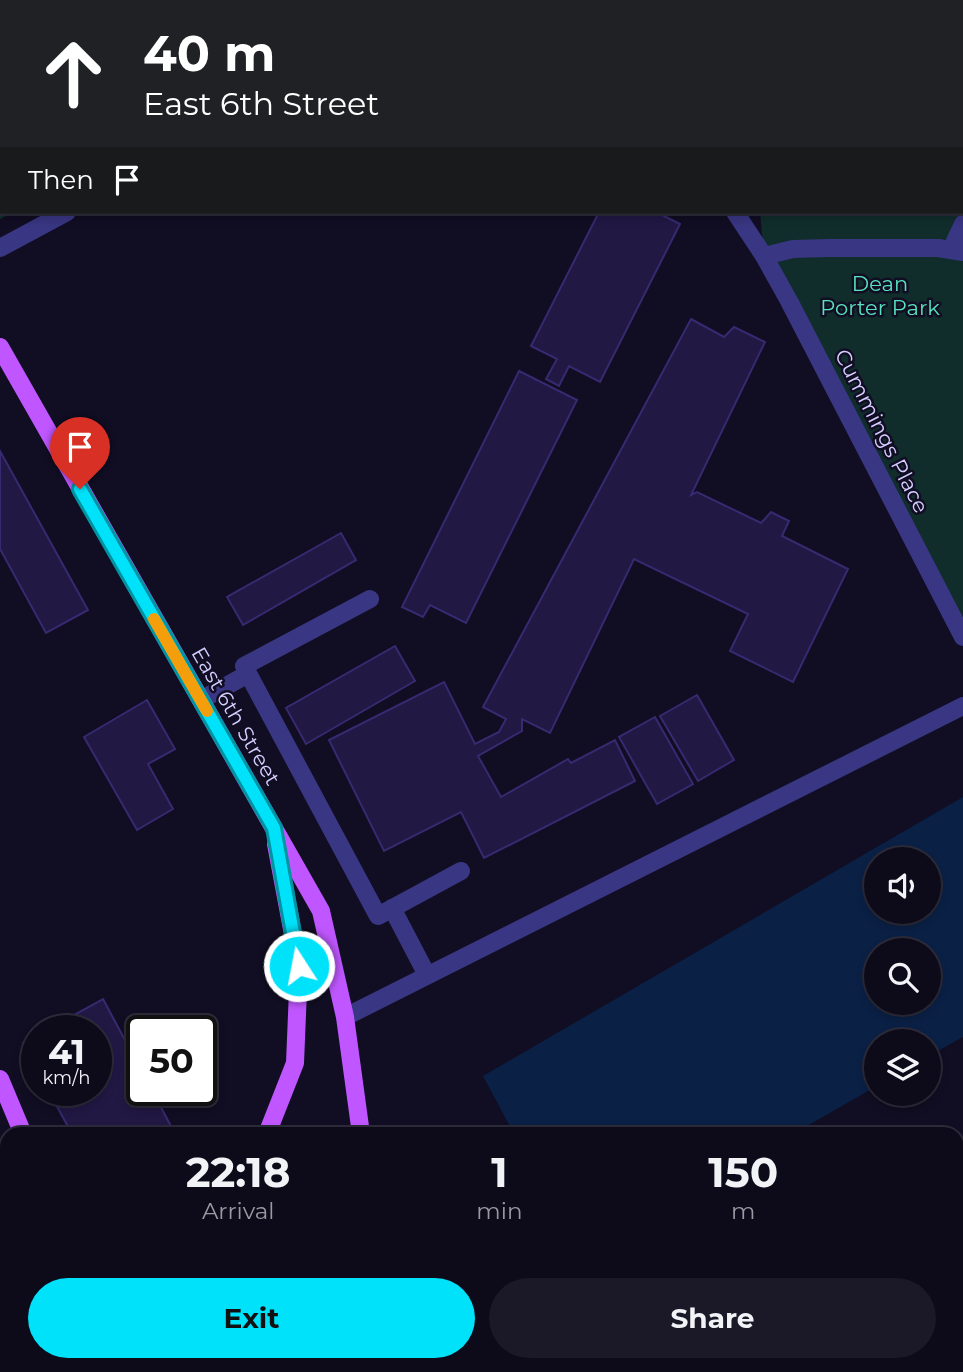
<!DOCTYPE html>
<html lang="en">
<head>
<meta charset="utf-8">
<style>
	body { margin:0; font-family:Montserrat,sans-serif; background:#1b1827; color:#f1f3f6; height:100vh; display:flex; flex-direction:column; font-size:26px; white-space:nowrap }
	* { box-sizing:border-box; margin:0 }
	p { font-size:23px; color:#9a9aa2 }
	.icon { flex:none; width:38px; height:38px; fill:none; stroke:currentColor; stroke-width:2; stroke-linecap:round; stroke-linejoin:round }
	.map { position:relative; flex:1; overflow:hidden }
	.drawer { position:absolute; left:0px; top:1127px; width:964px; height:245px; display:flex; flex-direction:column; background:#0d0a1a; border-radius:21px 21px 0 0; box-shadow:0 4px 10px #0003,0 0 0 2px #2d2b39 }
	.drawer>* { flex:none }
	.top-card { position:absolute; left:0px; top:0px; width:964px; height:214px; box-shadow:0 4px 10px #0003,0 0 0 2px #2d2b39; background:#202124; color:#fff; overflow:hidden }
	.tools { position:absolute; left:864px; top:847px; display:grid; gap:14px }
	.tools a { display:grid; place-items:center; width:77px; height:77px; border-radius:50%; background:#0d0a1a; box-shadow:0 4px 10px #0003,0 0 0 2px #2d2b39; font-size:35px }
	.speed { position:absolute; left:21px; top:1015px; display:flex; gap:14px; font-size:35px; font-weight:700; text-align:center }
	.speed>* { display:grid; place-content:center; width:91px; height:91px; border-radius:50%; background:#0d0a1a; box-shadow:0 4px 10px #0003,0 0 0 2px #2d2b39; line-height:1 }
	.speed small { font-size:18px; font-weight:400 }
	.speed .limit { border:4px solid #111; border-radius:10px; background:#fff; color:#111 }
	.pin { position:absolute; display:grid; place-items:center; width:60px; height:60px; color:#fff; margin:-72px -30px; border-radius:50% 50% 50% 0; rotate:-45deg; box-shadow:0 0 7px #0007 }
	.pin .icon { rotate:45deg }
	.me { position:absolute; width:77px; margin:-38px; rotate:349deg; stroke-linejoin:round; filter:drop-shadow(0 0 5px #0008) }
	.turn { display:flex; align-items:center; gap:24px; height:147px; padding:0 28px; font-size:32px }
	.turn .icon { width:91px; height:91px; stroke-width:2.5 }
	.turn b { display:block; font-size:49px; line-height:60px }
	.then { display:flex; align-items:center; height:66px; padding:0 28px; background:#0003; gap:14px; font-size:26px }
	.eta { display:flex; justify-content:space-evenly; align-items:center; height:119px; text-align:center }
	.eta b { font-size:42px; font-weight:700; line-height:49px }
	.primary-button { display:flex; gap:14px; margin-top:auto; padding:14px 28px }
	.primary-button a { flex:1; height:80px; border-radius:42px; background:#00e2fa; color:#111; font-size:28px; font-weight:700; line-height:80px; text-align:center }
	.primary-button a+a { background:#1b1827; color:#f1f3f6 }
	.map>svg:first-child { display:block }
	.green { fill:#102d2c }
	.water { fill:#0a2045; fill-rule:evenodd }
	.building { fill:#211844; stroke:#372a71; stroke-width:2 }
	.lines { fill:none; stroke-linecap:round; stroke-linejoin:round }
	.minor { stroke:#393683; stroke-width:18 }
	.major { stroke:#bf56ff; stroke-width:18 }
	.route-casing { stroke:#0093a2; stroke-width:18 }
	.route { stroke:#00e2fa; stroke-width:12 }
	.slow { stroke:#f59e0b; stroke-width:12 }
	.labels { text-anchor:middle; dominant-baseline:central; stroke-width:5; stroke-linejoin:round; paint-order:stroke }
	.park-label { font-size:21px; fill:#57e3bf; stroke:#110d23 }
	.street-label { font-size:21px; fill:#d4cfff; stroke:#110d23 }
</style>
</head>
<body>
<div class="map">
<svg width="963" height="1372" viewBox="0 0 963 1372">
	<rect width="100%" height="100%" fill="#110d23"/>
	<g class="green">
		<polygon points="0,0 408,0 405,2 2,2 2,212 14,212 0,219"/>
		<polygon points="514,0 963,0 963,637 764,256 760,212 962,212 962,2 512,2"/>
	</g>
	<path class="water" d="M 963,797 L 963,1037 L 929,1056 L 929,1041 L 877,1041 L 877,1086 L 793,1134 L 514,1134 L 483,1076 ZM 877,859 L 929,859 L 929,912 L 877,912 ZM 877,950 L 929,950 L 929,1003 L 877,1003 Z"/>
	<g class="building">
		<polygon points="0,0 26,0 29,2 2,2 2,33 0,33"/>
		<polygon points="932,0 963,0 963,11 962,2 930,2"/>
		<polygon points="599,212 656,212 680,224 600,382 569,366 559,386 546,379 557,359 531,346"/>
		<polygon points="691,319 724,337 734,327 765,342 691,495 697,492 761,523 771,512 789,521 782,536 848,569 793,682 730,651 748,614 634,559 550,733 522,719 522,731 478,756 501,797 568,759 571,763 615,740 635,781 484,858 461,812 384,851 329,740 444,682 475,744 499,732 506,719 483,707"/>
		<polygon points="519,371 577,400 466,623 430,605 423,617 402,607"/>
		<polygon points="0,451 88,610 46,633 0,549"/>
		<polygon points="341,533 356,560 243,625 227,597"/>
		<polygon points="395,646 415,681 306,744 286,708"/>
		<polygon points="697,695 734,760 698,781 660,716"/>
		<polygon points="147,700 175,749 148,764 173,809 137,830 84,737"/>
		<polygon points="655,717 693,784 657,804 619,737"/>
		<polygon points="103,999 142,1072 142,1090 152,1090 175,1134 72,1134 48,1090 96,1090 96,1031 45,1031"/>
		<polygon points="37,1035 37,1069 23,1043"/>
	</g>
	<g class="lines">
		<g class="minor">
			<polyline points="441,2 443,0"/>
			<polyline points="796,2 797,0"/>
			<polyline points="735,212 764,256 789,301 963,637"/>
			<polyline points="0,248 67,212"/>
			<polyline points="951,250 963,224"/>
			<polyline points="764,256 793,249 829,248 938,248 963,252"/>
			<polyline points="370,599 244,666 378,916 461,871"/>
			<polyline points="201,700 248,674"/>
			<polyline points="392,908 427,975"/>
			<polyline points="345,1017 963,706"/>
			<polyline points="957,1318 963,1315"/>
			<polyline points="844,1372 859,1365"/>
		</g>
		<g class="major">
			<polyline points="0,347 321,911 345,1017 361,1134"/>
			<polyline points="0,1079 23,1134"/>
			<polyline points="267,1134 295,1063 299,966 276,844"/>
			<polyline points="0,1296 7,1290"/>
			<polyline points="0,1323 7,1323"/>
			<polyline points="626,1365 654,1372"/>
			<polyline points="35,1372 36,1365"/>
			<polyline points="64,1372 73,1365"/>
			<polyline points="163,1372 171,1365"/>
		</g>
	</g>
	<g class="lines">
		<defs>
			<polyline id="route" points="80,489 274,828 299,966"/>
		</defs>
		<use href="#route" class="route-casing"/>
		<use href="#route" class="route"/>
		<polyline class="slow" points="154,619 207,711"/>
	</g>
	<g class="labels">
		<g class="park-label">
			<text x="880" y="283">Dean<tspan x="880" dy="24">Porter Park</tspan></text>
		</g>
		<g class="street-label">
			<text transform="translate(882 431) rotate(63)">Cummings Place</text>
			<text transform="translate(236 716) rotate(60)">East 6th Street</text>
		</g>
	</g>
</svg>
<div class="tools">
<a><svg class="icon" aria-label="sound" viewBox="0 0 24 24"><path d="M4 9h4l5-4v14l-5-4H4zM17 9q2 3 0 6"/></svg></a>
<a><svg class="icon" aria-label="search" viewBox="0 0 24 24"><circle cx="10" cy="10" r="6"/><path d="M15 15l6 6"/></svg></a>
<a><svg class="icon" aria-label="layers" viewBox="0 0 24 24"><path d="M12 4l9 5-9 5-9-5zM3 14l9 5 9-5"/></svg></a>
</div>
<div class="speed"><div>41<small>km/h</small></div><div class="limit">50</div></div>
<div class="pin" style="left:80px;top:489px;background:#d93025"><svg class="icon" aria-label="arrive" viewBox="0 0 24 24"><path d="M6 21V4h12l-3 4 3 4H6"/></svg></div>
<svg class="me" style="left:299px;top:966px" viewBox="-20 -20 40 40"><circle r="17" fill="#00e2fa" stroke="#fff" stroke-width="3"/><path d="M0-11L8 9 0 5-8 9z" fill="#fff"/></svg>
<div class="top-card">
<div class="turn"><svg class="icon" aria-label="ahead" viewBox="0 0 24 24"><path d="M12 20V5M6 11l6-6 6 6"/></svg><div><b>40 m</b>East 6th Street</div></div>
<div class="then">Then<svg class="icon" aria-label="arrive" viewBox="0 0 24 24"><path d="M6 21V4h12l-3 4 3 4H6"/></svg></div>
</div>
<section class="drawer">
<div class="eta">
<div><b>22:18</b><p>Arrival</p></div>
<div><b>1</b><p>min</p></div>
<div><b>150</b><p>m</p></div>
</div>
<div class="primary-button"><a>Exit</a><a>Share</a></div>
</section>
</div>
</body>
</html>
